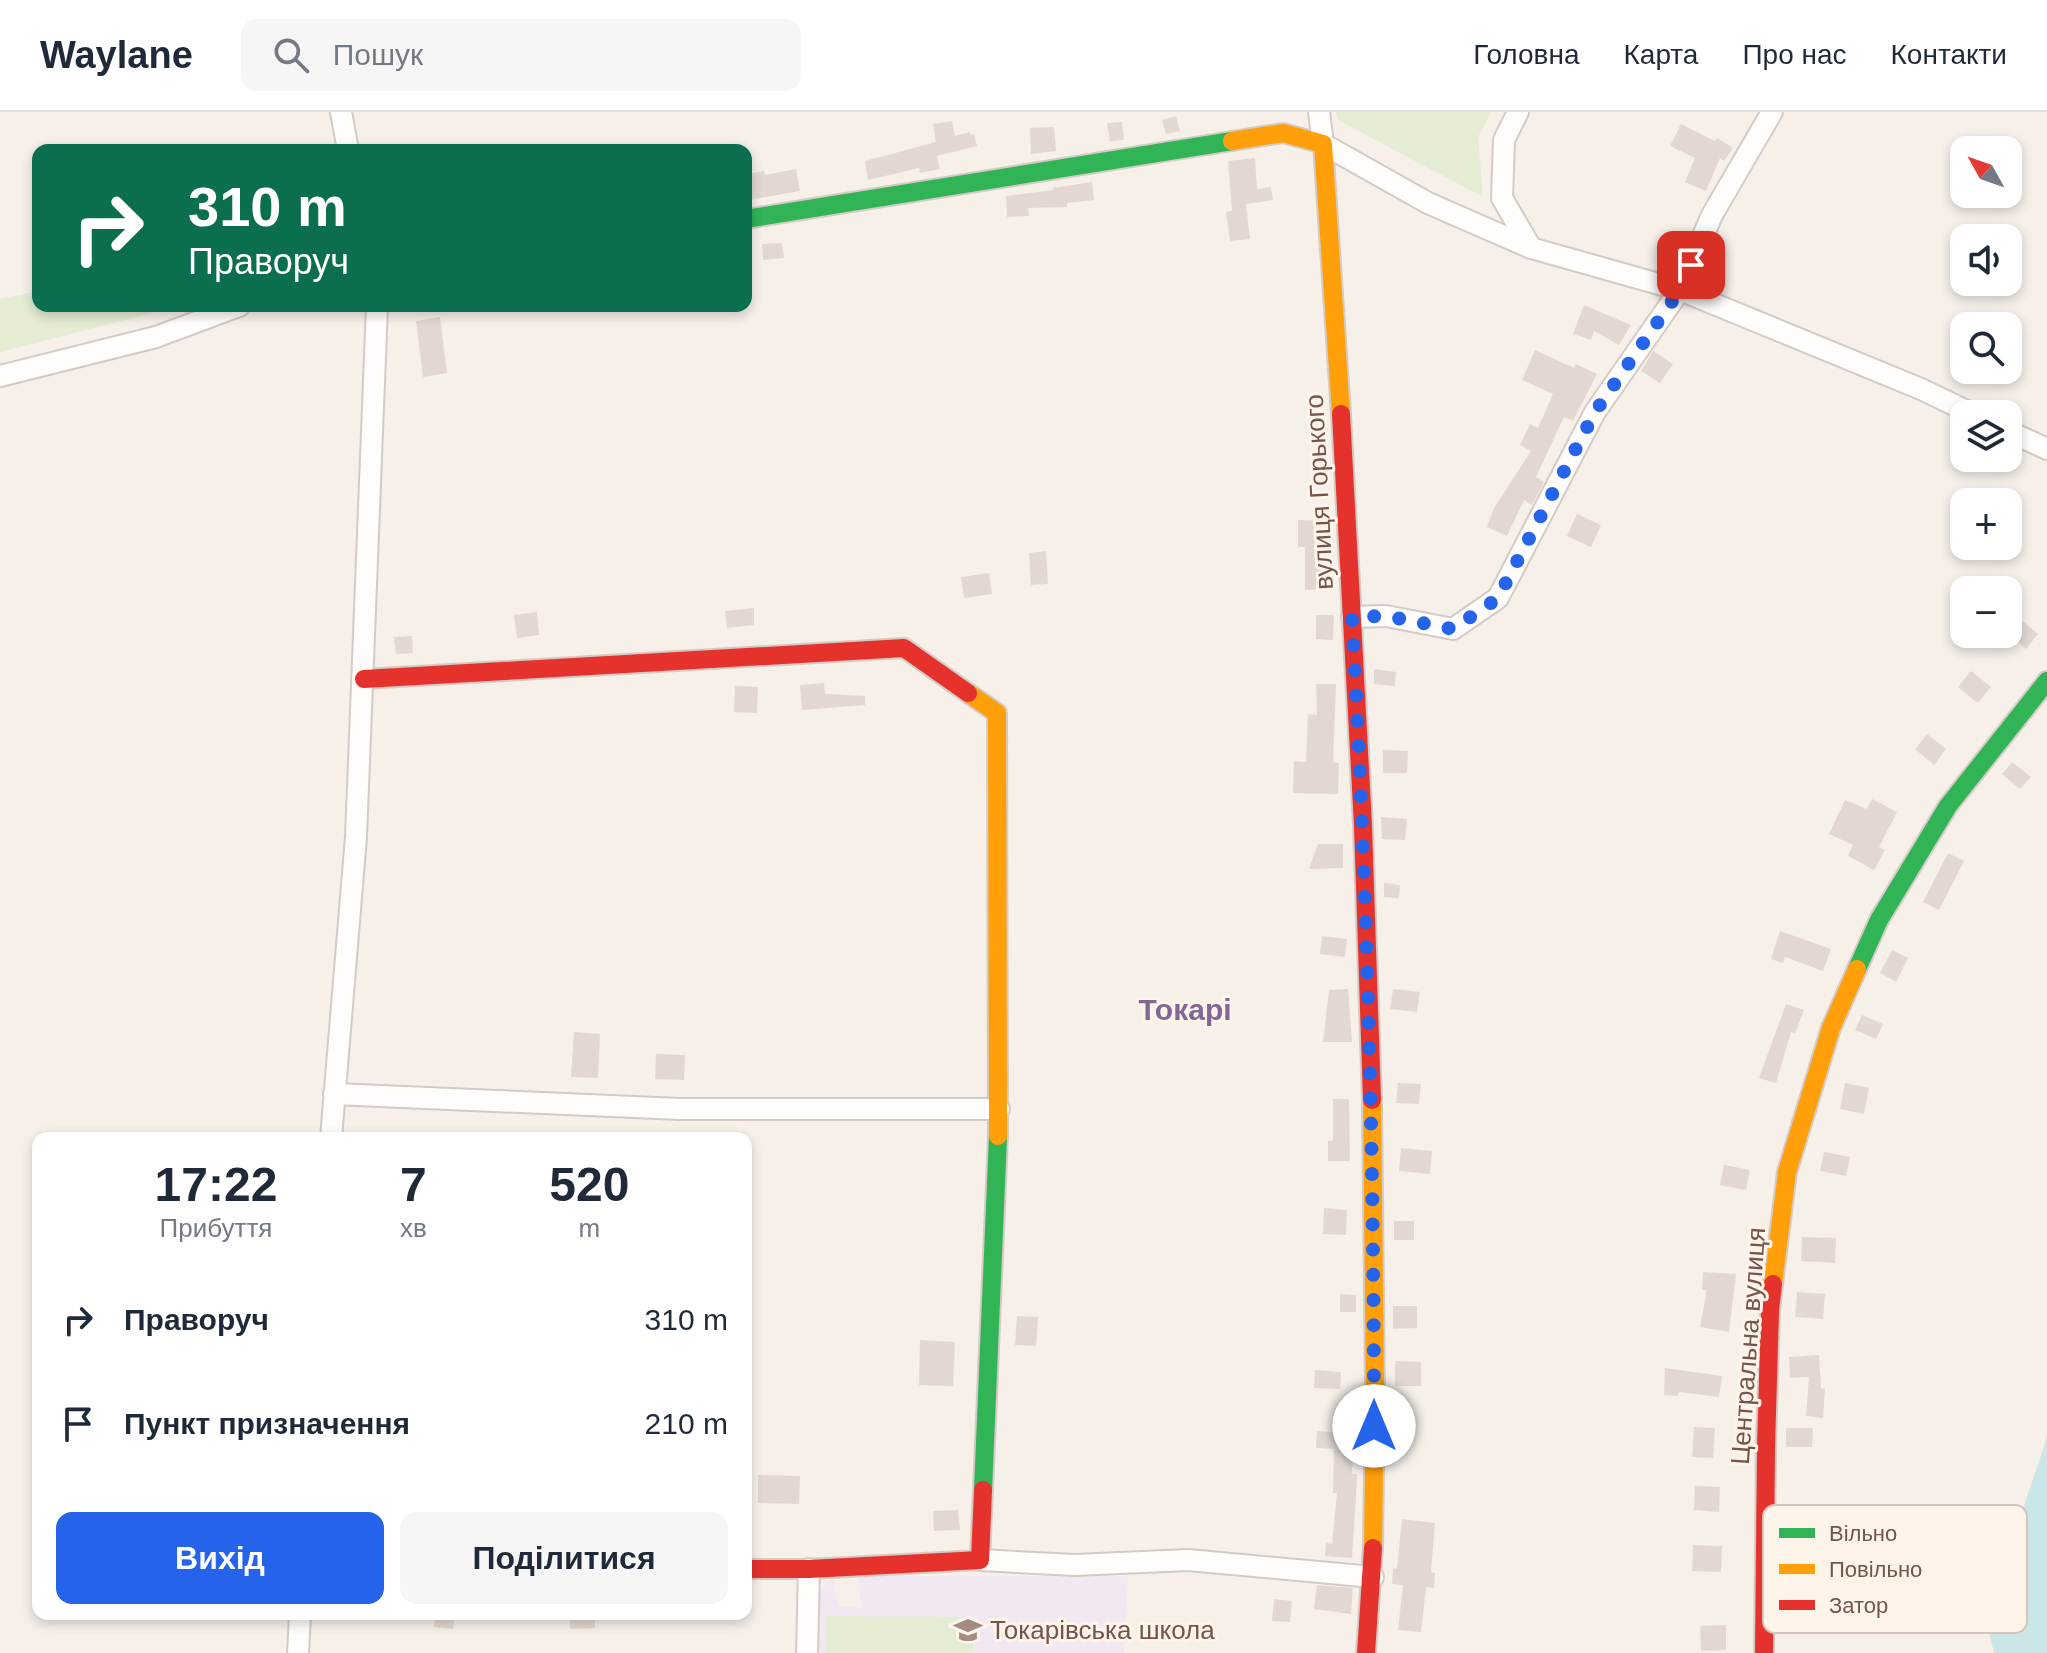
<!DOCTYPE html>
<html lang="uk">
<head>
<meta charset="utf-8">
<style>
	body { margin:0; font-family:Arial,sans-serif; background:#f6f6f7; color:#1f2937; height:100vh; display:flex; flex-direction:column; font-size:30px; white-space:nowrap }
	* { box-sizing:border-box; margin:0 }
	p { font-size:26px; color:#747a83 }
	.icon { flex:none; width:44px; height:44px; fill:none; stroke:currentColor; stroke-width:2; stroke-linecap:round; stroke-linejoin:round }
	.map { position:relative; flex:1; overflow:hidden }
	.side { position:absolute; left:32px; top:1020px; width:720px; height:488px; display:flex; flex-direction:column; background:#fff; border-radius:16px; box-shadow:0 4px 12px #0003 }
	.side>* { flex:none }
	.top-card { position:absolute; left:32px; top:32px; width:720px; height:168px; border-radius:16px; box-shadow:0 4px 12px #0003; background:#0b6e4f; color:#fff; overflow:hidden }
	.needle { width:52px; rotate:310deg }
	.tools { position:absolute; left:1950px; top:24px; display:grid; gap:16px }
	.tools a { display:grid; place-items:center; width:72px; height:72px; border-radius:16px; background:#fff; box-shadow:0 4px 12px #0003; font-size:40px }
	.pin { position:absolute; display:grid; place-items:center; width:68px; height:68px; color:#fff; margin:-34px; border-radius:16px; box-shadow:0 4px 12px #0006 }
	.me { position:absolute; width:88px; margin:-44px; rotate:0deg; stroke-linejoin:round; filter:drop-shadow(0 0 6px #0008) }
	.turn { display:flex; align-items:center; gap:28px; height:168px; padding:0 24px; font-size:36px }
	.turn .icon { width:104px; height:104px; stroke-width:2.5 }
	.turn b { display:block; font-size:56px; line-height:68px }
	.eta { display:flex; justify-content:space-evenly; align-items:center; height:136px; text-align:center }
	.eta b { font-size:48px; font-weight:700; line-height:56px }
	.button { display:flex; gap:16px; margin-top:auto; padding:16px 24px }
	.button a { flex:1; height:92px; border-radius:16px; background:#2563eb; color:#fff; font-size:32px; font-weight:700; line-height:92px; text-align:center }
	.button a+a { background:#f6f6f7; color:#1f2937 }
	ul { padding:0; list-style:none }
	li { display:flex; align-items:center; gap:24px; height:104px; padding:0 24px }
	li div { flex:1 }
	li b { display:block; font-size:30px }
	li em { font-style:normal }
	header { display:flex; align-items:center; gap:48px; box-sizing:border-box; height:112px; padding:0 40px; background:#fff; border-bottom:2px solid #e0e1e3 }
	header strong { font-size:38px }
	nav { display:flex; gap:44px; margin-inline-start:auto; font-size:28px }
	.search { width:560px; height:72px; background:#f6f6f7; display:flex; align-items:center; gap:20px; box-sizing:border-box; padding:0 28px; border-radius:16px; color:#747a83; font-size:30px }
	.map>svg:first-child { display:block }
	.education { fill:#f1e8f1 }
	.green { fill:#e4ecd4 }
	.water { fill:#cbe6e6 }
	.building { fill:#e2d8d1 }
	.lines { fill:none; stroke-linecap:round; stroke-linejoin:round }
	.street-casing { stroke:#d4cbc6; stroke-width:24 }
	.fast-casing { stroke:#d5cbc6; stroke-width:22 }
	.slow-casing { stroke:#d5cbc6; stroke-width:22 }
	.jam-casing { stroke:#d5cbc6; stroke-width:22 }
	.street { stroke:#fefdfc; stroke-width:20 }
	.fast { stroke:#30b455; stroke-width:18 }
	.slow { stroke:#ff9f0a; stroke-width:18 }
	.jam { stroke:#e5322d; stroke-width:18 }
	.route { stroke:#2563eb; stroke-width:14; stroke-dasharray:0 25.2 }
	.labels { text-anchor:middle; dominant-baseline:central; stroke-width:6; stroke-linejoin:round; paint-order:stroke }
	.street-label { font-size:26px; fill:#73554b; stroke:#fef4ea }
	.poi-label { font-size:26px; fill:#73554b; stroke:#fef4ea; text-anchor:start }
	.quarter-label { font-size:30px; font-weight:bold; fill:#816696; stroke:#fef4ea }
	.key { fill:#fef4ea; stroke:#d4c4ba; stroke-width:2 }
	.key-label { font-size:22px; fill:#73554b }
</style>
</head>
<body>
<header>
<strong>Waylane</strong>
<div class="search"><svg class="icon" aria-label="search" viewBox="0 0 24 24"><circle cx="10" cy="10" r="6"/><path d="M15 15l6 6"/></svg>Пошук</div>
<nav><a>Головна</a><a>Карта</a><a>Про нас</a><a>Контакти</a></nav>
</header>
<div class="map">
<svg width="2047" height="1541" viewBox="0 0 2047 1541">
	<rect width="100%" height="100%" fill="#f6f0e9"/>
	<polygon class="education" points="833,1464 839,1495 861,1495 858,1464 1128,1464 1124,1541 811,1541 811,1489"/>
	<g class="green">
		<polygon points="1336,0 1491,0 1478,25 1483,85 1338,8"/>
		<polygon points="38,179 38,194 148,194 153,201 0,240 0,187"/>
		<polygon points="826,1504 973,1505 973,1541 826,1541"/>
	</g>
	<polygon class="water" points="2047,1319 2047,1541 1994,1541 1989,1519 2014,1422 2046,1329"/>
	<g class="building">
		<polygon points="1176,4 1180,19 1166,22 1162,8"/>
		<polygon points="952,9 955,24 970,20 970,23 974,22 977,34 937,44 940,57 920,61 919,56 868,68 865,49 936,30 933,12"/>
		<polygon points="1122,10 1124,28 1110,29 1107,11"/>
		<polygon points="1681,12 1715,29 1717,26 1733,36 1724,49 1720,46 1706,79 1685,70 1695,46 1670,34"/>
		<polygon points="1054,15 1056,39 1031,42 1030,16"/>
		<polygon points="1255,46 1257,77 1271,75 1273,88 1246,92 1250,127 1230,129 1226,100 1232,99 1228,49"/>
		<polygon points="796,57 800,79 749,88 746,62 764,59 765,63"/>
		<polygon points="1092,70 1094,88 1067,91 1067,95 1028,96 1029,104 1007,105 1006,84 1053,78 1053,76"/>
		<polygon points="782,131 784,146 763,148 762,132"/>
		<polygon points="1584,193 1631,213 1619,233 1594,219 1591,228 1573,222"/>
		<polygon points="440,205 447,261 423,265 416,209"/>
		<polygon points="1535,238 1574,256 1576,252 1597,262 1573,309 1564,305 1536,365 1544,370 1532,393 1524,388 1507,424 1487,415 1494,396 1531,339 1520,333 1530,312 1538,316 1553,282 1522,268"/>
		<polygon points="1653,239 1673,252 1660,271 1641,259"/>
		<polygon points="1577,402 1601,413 1591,435 1567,424"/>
		<polygon points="1298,408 1329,409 1329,477 1305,478 1305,435 1298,435"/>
		<polygon points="1046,439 1048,472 1031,473 1029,441"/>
		<polygon points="989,461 992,482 964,486 961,465"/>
		<polygon points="754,496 754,513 727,516 725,499"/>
		<polygon points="537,500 539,523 517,526 514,503"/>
		<polygon points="1316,503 1334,503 1333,528 1316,527"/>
		<polygon points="2019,506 2038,522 2026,537 2008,522"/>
		<polygon points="412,524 413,541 396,542 394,525"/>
		<polygon points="1374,557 1396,560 1395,574 1374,572"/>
		<polygon points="1971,559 1991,575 1978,591 1958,575"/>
		<polygon points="824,571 825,582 865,584 865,593 802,598 800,573"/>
		<polygon points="1316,572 1336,572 1333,650 1339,651 1338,682 1293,681 1294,649 1306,650 1308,602 1317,603"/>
		<polygon points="735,574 758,575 757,601 734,600"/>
		<polygon points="1927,622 1946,637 1934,653 1915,637"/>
		<polygon points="1383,638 1408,639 1407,661 1383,661"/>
		<polygon points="2012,650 2031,665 2020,677 2002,662"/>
		<polygon points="1872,687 1897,700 1879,735 1885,738 1874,758 1848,744 1853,733 1829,722 1845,688 1867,697"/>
		<polygon points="1381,705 1407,707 1405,728 1382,727"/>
		<polygon points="1318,732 1343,732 1343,756 1309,757"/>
		<polygon points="1948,741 1964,749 1939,798 1923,790"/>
		<polygon points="1384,771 1400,773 1399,786 1384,785"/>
		<polygon points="1780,819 1831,837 1823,859 1785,845 1783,851 1771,847"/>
		<polygon points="1322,824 1347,827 1345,845 1320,842"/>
		<polygon points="1892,838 1908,846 1896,870 1880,861"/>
		<polygon points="1348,877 1352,930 1323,930 1329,878"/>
		<polygon points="1393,877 1420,880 1417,900 1390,897"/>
		<polygon points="1786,892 1804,898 1795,922 1791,920 1776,971 1759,966"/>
		<polygon points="1862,903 1883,912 1876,927 1855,918"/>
		<polygon points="574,920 600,922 598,966 571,965"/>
		<polygon points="656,942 685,943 684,968 655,967"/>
		<polygon points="1398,971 1421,972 1419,992 1396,991"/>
		<polygon points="1845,971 1869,976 1864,1002 1840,997"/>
		<polygon points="1333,987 1349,987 1350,1049 1328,1049 1328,1029 1333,1029"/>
		<polygon points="1401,1036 1432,1039 1430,1062 1399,1059"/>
		<polygon points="1824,1040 1850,1045 1846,1064 1820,1059"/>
		<polygon points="1724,1053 1750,1058 1746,1078 1720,1073"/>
		<polygon points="1324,1096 1347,1098 1346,1123 1323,1122"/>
		<rect x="1394" y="1109" width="20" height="19"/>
		<polygon points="1802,1125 1836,1126 1835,1151 1801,1149"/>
		<polygon points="1703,1160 1736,1162 1729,1220 1700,1215 1707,1178 1702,1178"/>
		<polygon points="1797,1180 1825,1182 1823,1207 1795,1205"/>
		<polygon points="1340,1182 1356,1183 1356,1200 1340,1200"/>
		<polygon points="1393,1194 1417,1194 1417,1216 1393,1217"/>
		<polygon points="1017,1204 1038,1205 1036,1234 1015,1233"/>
		<polygon points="920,1228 955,1230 953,1274 919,1273"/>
		<polygon points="1819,1243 1821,1276 1825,1277 1823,1306 1806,1304 1809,1265 1790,1266 1789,1245"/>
		<polygon points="1395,1249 1421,1250 1421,1274 1395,1274"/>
		<polygon points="1665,1256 1722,1264 1719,1285 1679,1280 1678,1284 1664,1283"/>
		<polygon points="1315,1258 1341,1260 1340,1277 1314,1276"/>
		<polygon points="1694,1315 1715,1316 1713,1346 1692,1345"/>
		<polygon points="1786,1316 1813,1316 1812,1335 1786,1335"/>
		<polygon points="1317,1319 1354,1321 1352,1362 1357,1362 1356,1384 1352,1446 1325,1444 1326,1431 1332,1432 1337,1381 1333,1381 1334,1337 1316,1336"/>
		<polygon points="758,1363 800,1364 799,1392 758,1391"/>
		<polygon points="1695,1374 1720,1375 1719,1400 1694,1398"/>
		<polygon points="958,1398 960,1418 934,1419 933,1399"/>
		<polygon points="1402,1407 1435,1411 1431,1460 1435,1461 1434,1476 1426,1475 1421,1520 1398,1518 1403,1473 1392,1472 1393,1456 1397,1457"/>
		<polygon points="1693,1433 1722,1434 1721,1460 1692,1459"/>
		<polygon points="1317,1473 1353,1476 1351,1502 1314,1497"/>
		<polygon points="1274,1487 1292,1489 1290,1510 1272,1509"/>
		<polygon points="435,1502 455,1502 453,1517 434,1515"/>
		<polygon points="570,1502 595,1502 595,1516 570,1517"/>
		<polygon points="1726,1513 1726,1538 1701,1539 1700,1514"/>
	</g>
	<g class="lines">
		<defs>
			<g id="street">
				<polyline points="341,0 348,38"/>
				<polyline points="1319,0 1323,32 1428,91 1531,136 1680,178 1921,277 1973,302"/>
				<polyline points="1518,0 1504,28 1502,86 1531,136"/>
				<polyline points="0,264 156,225 239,194"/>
				<polyline points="2008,319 2047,337"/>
				<polyline points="1352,505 1386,504 1453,517 1498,486 1595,300 1680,178 1712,103 1772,0"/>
				<polyline points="334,982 680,997 999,997"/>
				<polyline points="331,1026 356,725 377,194"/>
				<polyline points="980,1448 1075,1453 1188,1448 1373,1465"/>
				<polyline points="298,1541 300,1502"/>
				<polyline points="807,1541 809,1457"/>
			</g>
			<g id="fast">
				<polyline points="746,107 1232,29"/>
				<polyline points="1857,857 1879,808 1948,694 2047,569"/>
				<polyline points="983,1378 998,1024"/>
			</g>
			<g id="slow">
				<polyline points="1232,29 1283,21 1323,32 1341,302"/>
				<polyline points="968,581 997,601 998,1024"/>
				<polyline points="1372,988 1375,1280 1373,1436"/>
				<polyline points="1773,1172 1787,1060 1831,916 1857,857"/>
			</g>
			<g id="jam">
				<polyline points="1341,302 1363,714 1372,988"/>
				<polyline points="364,567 904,536 968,581"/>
				<polyline points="746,1457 809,1457 980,1448 983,1378"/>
				<polyline points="1366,1541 1373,1436"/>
				<polyline points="1764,1541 1766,1335 1770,1198 1773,1172"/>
			</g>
		</defs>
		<use href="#street" class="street-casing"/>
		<use href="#fast" class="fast-casing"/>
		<use href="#slow" class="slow-casing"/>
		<use href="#jam" class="jam-casing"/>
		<use href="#street" class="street"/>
		<use href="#fast" class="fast"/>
		<use href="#slow" class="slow"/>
		<use href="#jam" class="jam"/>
	</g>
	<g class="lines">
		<path class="route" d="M 1374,1314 C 1374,1044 1367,775 1352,505 L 1386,504 L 1453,517 L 1498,486 L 1595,300 L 1680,178 L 1691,153"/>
	</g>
	<defs>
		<symbol id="school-bare" viewBox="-9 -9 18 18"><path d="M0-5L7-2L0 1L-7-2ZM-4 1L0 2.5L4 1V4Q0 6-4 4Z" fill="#a18b82" stroke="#fef4ea" stroke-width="2.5" paint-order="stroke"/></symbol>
	</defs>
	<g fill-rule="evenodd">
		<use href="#school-bare" x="948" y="1498" width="40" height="40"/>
	</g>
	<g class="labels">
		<g class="street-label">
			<text transform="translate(1319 380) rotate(-93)">вулиця Горького</text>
			<text transform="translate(1748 1234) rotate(-86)">Центральна вулиця</text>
		</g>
		<g class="poi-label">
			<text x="990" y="1518">Токарівська школа</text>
		</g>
		<g class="quarter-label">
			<text x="1185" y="897">Токарі</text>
		</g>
	</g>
	<rect x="1763" y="1393" width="264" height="128" rx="12" class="key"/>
	<rect x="1779" y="1416" width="36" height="10" fill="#30b455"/>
	<rect x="1779" y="1452" width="36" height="10" fill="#ff9f0a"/>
	<rect x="1779" y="1488" width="36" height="10" fill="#e5322d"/>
	<g class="key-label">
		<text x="1829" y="1429">Вільно</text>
		<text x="1829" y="1465">Повільно</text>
		<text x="1829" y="1501">Затор</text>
	</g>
</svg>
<div class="tools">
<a><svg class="needle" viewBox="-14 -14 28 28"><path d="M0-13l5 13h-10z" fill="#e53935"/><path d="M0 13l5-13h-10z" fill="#747a83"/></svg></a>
<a><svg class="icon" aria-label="sound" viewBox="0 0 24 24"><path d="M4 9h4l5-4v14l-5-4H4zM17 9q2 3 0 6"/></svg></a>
<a><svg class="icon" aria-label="search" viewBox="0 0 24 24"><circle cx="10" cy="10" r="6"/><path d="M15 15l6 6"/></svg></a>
<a><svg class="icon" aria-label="layers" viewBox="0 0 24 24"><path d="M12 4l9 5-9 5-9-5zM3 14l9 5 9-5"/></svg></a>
<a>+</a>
<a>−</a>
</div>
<div class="pin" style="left:1691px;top:153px;background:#d93025"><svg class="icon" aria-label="arrive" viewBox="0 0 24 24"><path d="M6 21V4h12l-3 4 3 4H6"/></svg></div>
<svg class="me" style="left:1374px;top:1314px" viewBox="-20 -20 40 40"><circle r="19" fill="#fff"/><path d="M0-13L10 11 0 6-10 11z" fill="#2563eb"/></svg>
<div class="top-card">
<div class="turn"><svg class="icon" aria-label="right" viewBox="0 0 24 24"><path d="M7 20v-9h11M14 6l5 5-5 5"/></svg><div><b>310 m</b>Праворуч</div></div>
</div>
<section class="side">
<div class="eta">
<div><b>17:22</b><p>Прибуття</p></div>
<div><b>7</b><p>хв</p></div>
<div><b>520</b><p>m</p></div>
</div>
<ul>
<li><svg class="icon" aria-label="right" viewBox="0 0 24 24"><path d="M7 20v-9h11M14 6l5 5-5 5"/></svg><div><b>Праворуч</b></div><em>310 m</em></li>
<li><svg class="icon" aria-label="arrive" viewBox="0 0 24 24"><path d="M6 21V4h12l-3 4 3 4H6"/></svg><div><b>Пункт призначення</b></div><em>210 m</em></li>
</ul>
<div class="button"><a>Вихід</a><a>Поділитися</a></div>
</section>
</div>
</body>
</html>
